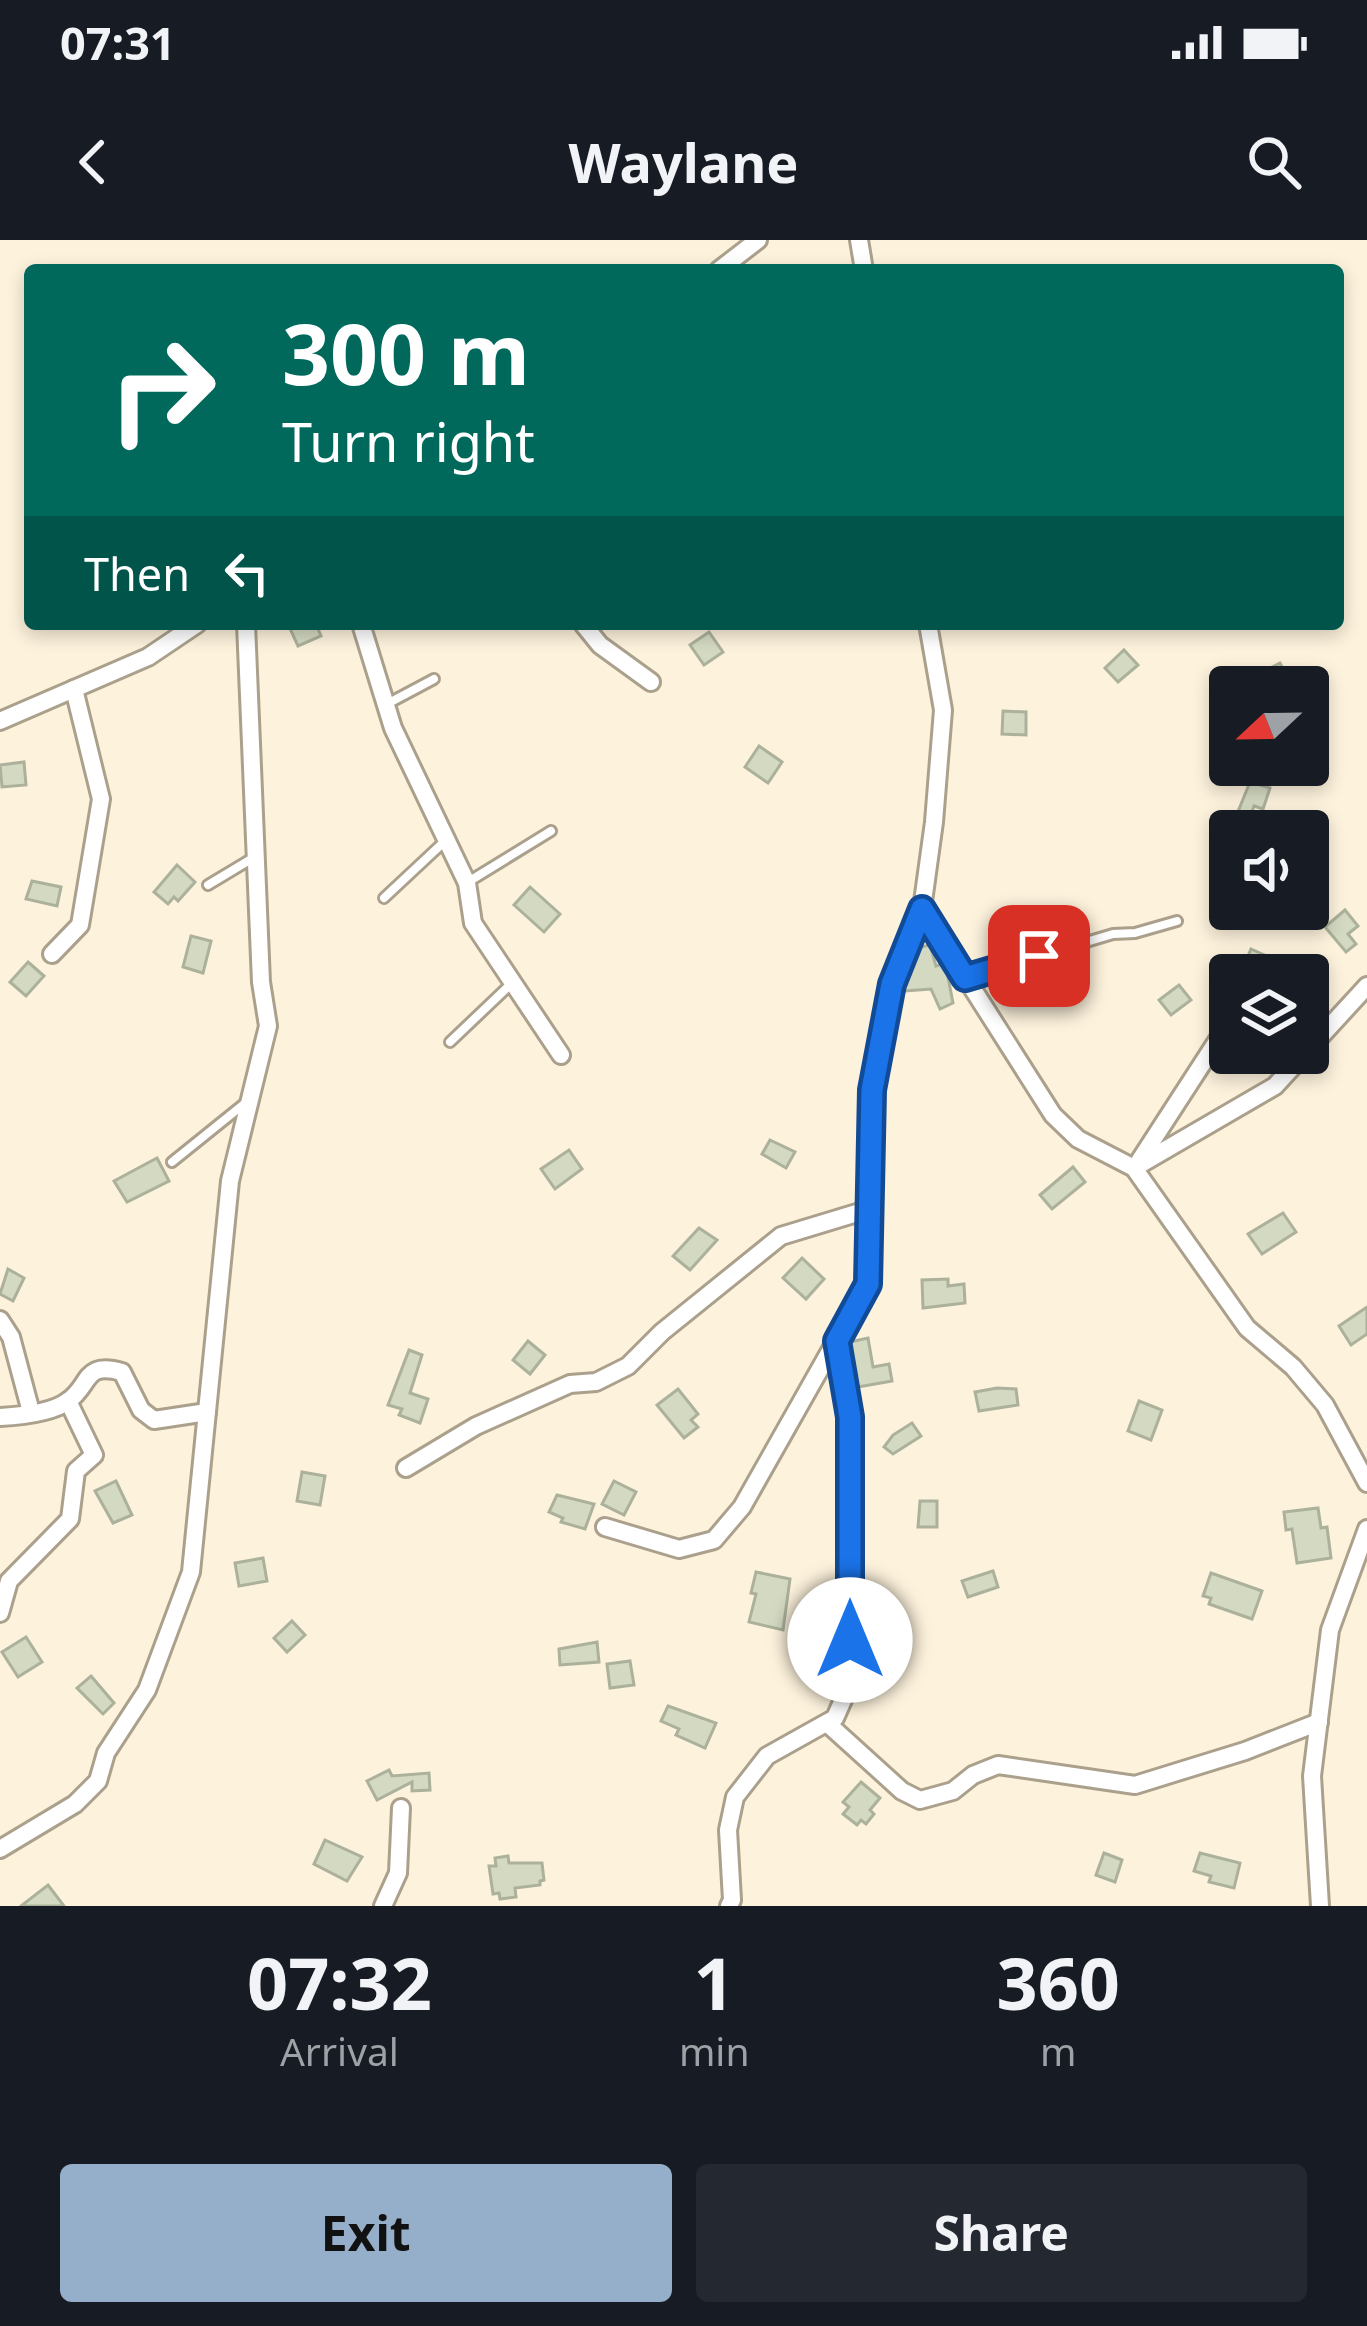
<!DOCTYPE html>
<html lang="en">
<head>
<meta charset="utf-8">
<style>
	body { margin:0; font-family:"Noto Sans",sans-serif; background:#242831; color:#f1f3f6; height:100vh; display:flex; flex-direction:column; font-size:45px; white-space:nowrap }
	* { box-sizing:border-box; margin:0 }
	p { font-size:39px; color:#9ea1a6 }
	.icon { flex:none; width:66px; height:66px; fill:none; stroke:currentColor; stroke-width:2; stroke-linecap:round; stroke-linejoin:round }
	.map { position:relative; height:1666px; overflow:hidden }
	.sheet { display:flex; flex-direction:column; background:#171b24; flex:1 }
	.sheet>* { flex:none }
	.guide { position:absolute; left:24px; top:24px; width:1320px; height:366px; border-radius:12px; box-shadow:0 6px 18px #0003; background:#00695c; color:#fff; overflow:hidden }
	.needle { width:78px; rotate:248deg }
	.controls { position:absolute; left:1209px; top:426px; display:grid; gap:24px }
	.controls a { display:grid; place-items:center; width:120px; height:120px; border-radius:12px; background:#171b24; box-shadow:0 6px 18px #0003; font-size:60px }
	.pin { position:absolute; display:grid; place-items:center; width:102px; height:102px; color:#fff; margin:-51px; border-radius:24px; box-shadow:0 6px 18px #0006 }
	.me { position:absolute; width:132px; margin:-66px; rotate:0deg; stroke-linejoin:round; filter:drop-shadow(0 0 9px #0008) }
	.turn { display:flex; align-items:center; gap:42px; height:252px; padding:0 60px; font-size:54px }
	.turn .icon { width:156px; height:156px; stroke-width:2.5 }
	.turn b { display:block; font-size:84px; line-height:102px }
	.then { display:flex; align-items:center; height:114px; padding:0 60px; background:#0003; gap:24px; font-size:45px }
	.eta { display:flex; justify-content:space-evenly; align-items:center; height:204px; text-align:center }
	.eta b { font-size:72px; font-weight:700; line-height:84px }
	.button { display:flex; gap:24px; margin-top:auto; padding:24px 60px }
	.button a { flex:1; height:138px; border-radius:12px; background:#95aec9; color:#111; font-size:48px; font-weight:700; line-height:138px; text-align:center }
	.button a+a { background:#242831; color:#f1f3f6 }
	.status { display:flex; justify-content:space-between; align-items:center; height:84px; padding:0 60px; background:#171b24; direction:ltr }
	.status svg { height:33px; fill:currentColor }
	header { display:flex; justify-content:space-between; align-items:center; height:156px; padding:0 60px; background:#171b24; font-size:54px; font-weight:700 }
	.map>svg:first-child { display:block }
	.building { fill:#d4d9c2; stroke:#acb19b; stroke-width:3 }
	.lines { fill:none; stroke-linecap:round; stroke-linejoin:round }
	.service-casing { stroke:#aba08c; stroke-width:14 }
	.minor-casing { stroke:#aba08c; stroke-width:22 }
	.service { stroke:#fff; stroke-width:8 }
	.minor { stroke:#fff; stroke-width:16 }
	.route-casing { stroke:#114b97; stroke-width:30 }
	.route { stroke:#1a73e8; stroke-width:21 }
</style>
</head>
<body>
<div class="status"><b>07:31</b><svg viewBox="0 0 49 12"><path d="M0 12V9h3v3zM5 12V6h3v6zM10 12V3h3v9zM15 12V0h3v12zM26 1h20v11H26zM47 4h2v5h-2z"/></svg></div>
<header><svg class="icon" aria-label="back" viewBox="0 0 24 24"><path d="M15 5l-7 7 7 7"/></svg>Waylane<svg class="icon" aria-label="search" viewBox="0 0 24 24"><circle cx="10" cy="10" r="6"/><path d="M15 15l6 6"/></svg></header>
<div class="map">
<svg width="1367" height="1666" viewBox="0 0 1367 1666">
	<rect width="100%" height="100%" fill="#fdf2dc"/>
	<g class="building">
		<polygon points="288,384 316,384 321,396 298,406"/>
		<polygon points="709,392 723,412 704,425 690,405"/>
		<polygon points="1124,410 1138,425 1118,442 1105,428"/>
		<polygon points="1280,423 1292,447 1268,447 1261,433"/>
		<polygon points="1003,471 1026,472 1026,495 1002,494"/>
		<polygon points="759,506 782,522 768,543 745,527"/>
		<polygon points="24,522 26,545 2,547 0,525"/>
		<polygon points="1250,542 1270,548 1263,569 1254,566 1250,578 1237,574"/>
		<polygon points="177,625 195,642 178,661 174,657 168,664 154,652"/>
		<polygon points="32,641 61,647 57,666 26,659"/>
		<polygon points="530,647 560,674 544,692 514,665"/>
		<polygon points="1345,670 1358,686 1348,694 1356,704 1346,712 1325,687"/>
		<polygon points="191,696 211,701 203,733 183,727"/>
		<polygon points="930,705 936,726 942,724 947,732 953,763 940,769 931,749 904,751 921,707"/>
		<polygon points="1251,709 1271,718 1264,735 1240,735"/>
		<polygon points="28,722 44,736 26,756 10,742"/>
		<polygon points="1179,745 1191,760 1171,775 1159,760"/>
		<polygon points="770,900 795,912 786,928 762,914"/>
		<polygon points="569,910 582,929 555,949 541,929"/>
		<polygon points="157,918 169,941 127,962 114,941"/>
		<polygon points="1073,927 1085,942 1052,969 1040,955"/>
		<polygon points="1283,973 1296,992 1262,1014 1248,994"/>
		<polygon points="699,988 717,1000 690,1030 673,1016"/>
		<polygon points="802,1018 824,1039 806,1059 783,1038"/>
		<polygon points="8,1029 24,1038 13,1061 0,1054"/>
		<polygon points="948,1039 948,1046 964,1044 965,1063 923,1068 922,1040"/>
		<polygon points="1367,1067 1367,1094 1351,1105 1339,1086"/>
		<polygon points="868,1098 873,1127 889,1124 892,1141 858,1147 850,1102"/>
		<polygon points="528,1101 545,1115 530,1134 513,1120"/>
		<polygon points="409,1110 422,1115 410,1153 428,1159 420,1183 399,1175 402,1169 388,1165"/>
		<polygon points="997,1148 1016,1149 1018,1165 979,1171 975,1152"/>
		<polygon points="678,1149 698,1174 691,1180 698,1187 684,1198 657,1165"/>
		<polygon points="1139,1161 1162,1170 1151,1200 1128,1191"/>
		<polygon points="912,1183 921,1196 893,1214 884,1207 893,1195"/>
		<polygon points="302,1232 325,1236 320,1265 297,1261"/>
		<polygon points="116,1241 132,1275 113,1283 95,1251"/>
		<polygon points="614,1241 636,1252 624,1275 602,1264"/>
		<polygon points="557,1255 594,1264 585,1289 561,1282 563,1278 549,1272"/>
		<polygon points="920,1261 937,1261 937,1287 918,1287"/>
		<polygon points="1318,1268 1321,1288 1327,1287 1331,1318 1297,1323 1292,1289 1286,1290 1284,1272"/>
		<polygon points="263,1318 267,1341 239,1346 235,1323"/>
		<polygon points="993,1331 998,1347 968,1357 962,1341"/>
		<polygon points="756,1332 790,1339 783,1390 749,1382 756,1354 751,1353"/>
		<polygon points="1211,1333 1262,1351 1252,1379 1209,1364 1211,1358 1203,1356"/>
		<polygon points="292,1381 305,1395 287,1412 274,1398"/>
		<polygon points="26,1397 42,1422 18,1437 2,1412"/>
		<polygon points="597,1402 599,1422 560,1425 559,1409"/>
		<polygon points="630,1421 634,1445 610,1448 607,1424"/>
		<polygon points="91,1436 114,1463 103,1474 77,1448"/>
		<polygon points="668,1466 716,1483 705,1508 676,1495 679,1489 661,1481"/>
		<polygon points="389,1530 392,1536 429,1533 430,1550 412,1551 412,1542 377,1560 367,1541"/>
		<polygon points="861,1542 880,1558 870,1570 874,1574 866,1584 861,1580 857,1585 843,1574 849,1567 843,1562"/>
		<polygon points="325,1600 362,1617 347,1641 314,1624"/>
		<polygon points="1104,1613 1122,1620 1115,1642 1096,1635"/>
		<polygon points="1200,1613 1240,1623 1234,1648 1209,1642 1211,1636 1194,1631"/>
		<polygon points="508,1616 509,1623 542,1623 544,1640 540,1641 540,1645 515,1648 516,1657 500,1659 499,1653 493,1654 489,1626 496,1626 495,1618"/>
		<polygon points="48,1645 64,1666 21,1666"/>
	</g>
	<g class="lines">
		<defs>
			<g id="service">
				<polyline points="387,464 434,439"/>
				<polyline points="468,642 551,591"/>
				<polyline points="208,645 253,618"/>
				<polyline points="384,658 445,601"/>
				<polyline points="965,738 1113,694 1135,693 1177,681"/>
				<polyline points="450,802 512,743"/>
				<polyline points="172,922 244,864"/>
			</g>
			<g id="minor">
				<polyline points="859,0 864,30"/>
				<polyline points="719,30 758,0"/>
				<polyline points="361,384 393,488 467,643 473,683 561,815"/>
				<polyline points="583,384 600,405 651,442"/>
				<polyline points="0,481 148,417 197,384"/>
				<polyline points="922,669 1053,875 1078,899 1134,928 1247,1088 1293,1127 1325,1165 1367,1243"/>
				<polyline points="52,714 80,685 101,559 74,449"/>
				<polyline points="1136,926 1230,781"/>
				<polyline points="1134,928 1275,846 1367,746"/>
				<polyline points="0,1080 11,1097 31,1172"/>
				<path d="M 0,1177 C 19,1176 52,1173 68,1161 C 91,1145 83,1121 122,1132 L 141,1170 L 154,1180 L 207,1172"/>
				<polyline points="406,1228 476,1186 570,1144 596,1142 628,1126 662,1092 781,996 870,969"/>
				<polyline points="605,1287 679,1309 714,1300 742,1267 868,1044 872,849 892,744 922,669 934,582 943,470 928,384"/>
				<polyline points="0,1373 9,1341 70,1279 76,1231 94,1215 68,1161"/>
				<polyline points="828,1484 902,1551 920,1560 953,1551 973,1535 998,1525 1135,1545 1245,1511 1319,1482"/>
				<polyline points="0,1609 75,1564 98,1541 106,1513 147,1450 191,1332 230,941 268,786 261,742 246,384"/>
				<polyline points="383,1666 398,1633 401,1568"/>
				<polyline points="729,1666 732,1660 728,1590 735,1557 767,1516 835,1478 850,1444 850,1177 837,1102"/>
				<polyline points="1320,1666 1312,1536 1330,1390 1367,1289"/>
			</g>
		</defs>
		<use href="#service" class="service-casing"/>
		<use href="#minor" class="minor-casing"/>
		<use href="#service" class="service"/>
		<use href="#minor" class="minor"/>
	</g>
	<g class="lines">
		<defs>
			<polyline id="route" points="850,1400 850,1177 837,1101 868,1044 872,850 892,744 922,669 965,738 1039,716"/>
		</defs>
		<use href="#route" class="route-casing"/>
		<use href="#route" class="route"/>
	</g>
</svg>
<div class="controls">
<a><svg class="needle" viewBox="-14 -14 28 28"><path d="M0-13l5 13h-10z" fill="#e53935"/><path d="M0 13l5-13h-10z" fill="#9ea1a6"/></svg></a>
<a><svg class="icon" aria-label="sound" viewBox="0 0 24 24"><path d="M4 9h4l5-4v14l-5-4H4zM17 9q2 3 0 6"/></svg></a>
<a><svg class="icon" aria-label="layers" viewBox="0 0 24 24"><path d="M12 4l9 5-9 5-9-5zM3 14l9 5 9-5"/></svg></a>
</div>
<div class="pin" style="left:1039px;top:716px;background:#d93025"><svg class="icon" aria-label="arrive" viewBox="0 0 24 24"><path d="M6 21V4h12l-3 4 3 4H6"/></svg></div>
<svg class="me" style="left:850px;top:1400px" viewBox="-20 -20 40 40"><circle r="19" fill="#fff"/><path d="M0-13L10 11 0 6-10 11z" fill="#1a73e8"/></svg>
<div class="guide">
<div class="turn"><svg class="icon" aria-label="right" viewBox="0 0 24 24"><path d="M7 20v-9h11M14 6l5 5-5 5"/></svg><div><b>300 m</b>Turn right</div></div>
<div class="then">Then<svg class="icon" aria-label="left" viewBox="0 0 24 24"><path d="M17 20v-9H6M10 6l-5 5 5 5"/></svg></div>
</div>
</div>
<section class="sheet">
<div class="eta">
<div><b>07:32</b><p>Arrival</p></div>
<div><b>1</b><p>min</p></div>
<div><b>360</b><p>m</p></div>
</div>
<div class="button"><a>Exit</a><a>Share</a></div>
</section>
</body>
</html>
